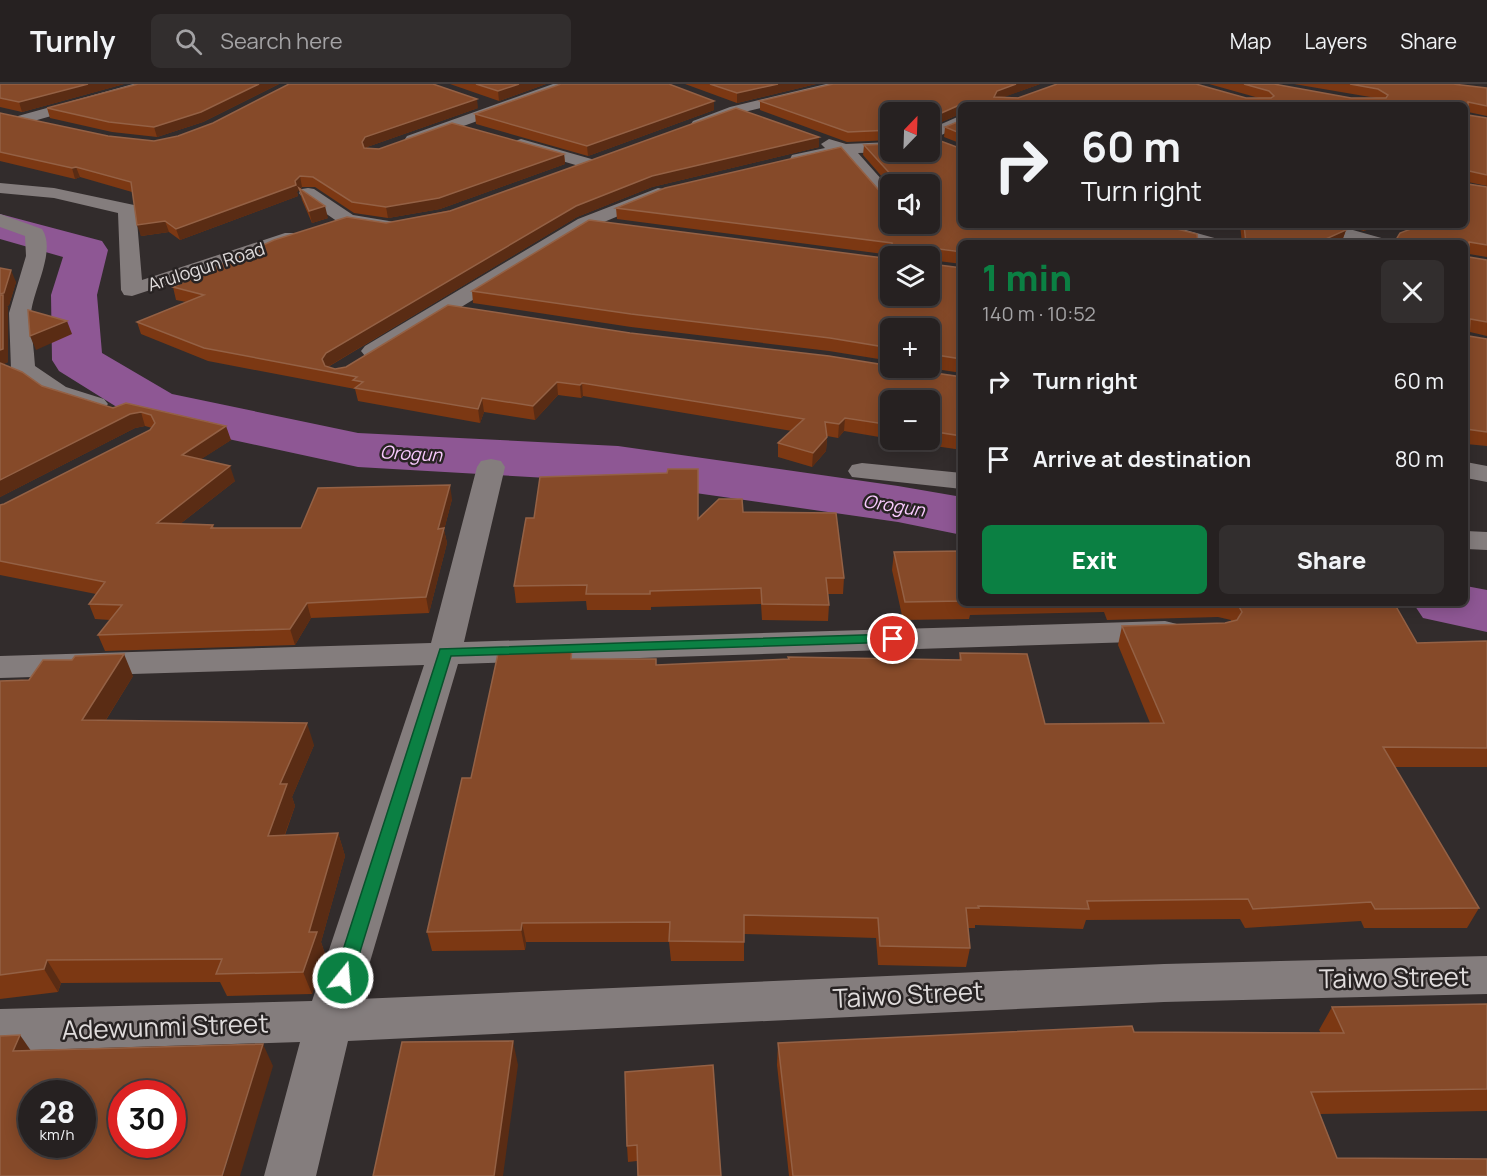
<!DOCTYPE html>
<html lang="en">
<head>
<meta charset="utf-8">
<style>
	body { margin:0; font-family:Manrope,sans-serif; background:#322e2e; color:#f1f3f6; height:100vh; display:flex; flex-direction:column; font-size:22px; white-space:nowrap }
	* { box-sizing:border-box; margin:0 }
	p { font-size:20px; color:#a4a3a5 }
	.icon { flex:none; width:33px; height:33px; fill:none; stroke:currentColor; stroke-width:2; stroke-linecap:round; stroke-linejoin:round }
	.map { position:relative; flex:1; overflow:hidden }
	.details { position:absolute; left:958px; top:156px; width:510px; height:366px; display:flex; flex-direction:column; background:#262121; border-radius:9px; box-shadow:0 3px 15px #0003,0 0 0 2px #423e3f }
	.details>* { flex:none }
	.banner { position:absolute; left:958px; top:18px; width:510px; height:126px; border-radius:9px; box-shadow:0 3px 15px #0003,0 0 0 2px #423e3f; background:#262121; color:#f1f3f6; overflow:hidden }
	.needle { width:39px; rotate:23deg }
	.controls { position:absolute; left:880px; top:18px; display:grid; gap:12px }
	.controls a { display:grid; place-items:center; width:60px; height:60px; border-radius:9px; background:#262121; box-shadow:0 3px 15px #0003,0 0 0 2px #423e3f; font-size:30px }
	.speed { position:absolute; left:18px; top:996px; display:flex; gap:12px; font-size:30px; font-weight:700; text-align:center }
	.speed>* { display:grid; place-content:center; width:78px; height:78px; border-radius:50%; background:#262121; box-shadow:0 3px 15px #0003,0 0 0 2px #423e3f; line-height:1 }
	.speed small { font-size:15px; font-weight:400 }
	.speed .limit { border:9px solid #d22; background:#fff; color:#111 }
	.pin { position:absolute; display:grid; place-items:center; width:51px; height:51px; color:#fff; margin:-26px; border:3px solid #fff; border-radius:50%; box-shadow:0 2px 6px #0007 }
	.me { position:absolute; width:66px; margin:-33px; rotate:17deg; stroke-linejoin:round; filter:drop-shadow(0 0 4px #0008) }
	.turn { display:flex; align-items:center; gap:21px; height:126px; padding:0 24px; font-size:27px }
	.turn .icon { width:78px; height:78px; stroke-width:2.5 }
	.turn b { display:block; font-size:42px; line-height:51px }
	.round { display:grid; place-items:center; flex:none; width:63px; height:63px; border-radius:9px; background:#322e2e }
	.head { display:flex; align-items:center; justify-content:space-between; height:102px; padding:0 24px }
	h1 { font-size:36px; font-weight:800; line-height:45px; color:#0b8043 }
	.primary-button { display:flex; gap:12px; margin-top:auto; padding:12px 24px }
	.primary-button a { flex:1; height:69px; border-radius:9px; background:#0b8043; color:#fff; font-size:24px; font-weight:800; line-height:69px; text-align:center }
	.primary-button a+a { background:#322e2e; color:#f1f3f6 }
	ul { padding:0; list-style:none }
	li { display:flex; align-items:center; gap:18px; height:78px; padding:0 24px }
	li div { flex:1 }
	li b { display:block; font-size:22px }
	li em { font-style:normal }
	header { display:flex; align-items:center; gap:36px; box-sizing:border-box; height:84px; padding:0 30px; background:#262121; border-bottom:2px solid #423e3f }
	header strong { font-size:28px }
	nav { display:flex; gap:33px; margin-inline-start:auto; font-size:21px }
	.search { width:420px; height:54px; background:#322e2e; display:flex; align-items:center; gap:15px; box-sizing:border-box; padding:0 21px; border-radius:9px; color:#a4a3a5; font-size:22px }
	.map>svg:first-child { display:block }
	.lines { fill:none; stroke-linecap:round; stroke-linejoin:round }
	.river { fill:#8e5794; fill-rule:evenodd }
	.street { fill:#847d7d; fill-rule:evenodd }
	.wall { fill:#7c3813 }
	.shaded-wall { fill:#5a2c14 }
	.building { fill:#864a29; stroke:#946145; stroke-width:1.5; fill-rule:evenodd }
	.route { fill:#0b8043; stroke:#07532c; stroke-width:1.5 }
	.labels { text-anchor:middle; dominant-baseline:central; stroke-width:5; stroke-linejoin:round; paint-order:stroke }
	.far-street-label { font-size:18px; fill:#e0dcdc; stroke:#282323 }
	.far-water-label { font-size:18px; font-style:italic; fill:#facbff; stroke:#282323 }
	.near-street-label { font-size:26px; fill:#e0dcdc; stroke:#282323 }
</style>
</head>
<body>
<header>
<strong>Turnly</strong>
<div class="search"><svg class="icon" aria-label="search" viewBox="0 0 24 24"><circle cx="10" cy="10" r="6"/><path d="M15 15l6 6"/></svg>Search here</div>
<nav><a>Map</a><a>Layers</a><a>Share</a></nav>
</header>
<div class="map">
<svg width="1487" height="1092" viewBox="0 0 1487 1092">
	<rect width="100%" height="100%" fill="#322c2c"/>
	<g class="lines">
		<g class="river">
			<polygon points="0,130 102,157 108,166 97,211 102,269 172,310 358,349 618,362 898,402 962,413 962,451 898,438 618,398 358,383 136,335 59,287 52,276 51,211 63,173 0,155"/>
			<polygon points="1466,502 1487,506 1487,548 1423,534 1413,519 1466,519"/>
		</g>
		<g class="street">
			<polygon points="133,0 156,0 154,3 23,40 15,35 18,32"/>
			<polygon points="553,0 574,0 572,3 419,58 413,60 405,55 407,52"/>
			<polygon points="826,0 851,0 849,3 740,29 705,43 693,43 691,40 693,37 730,23"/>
			<polygon points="962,31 962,42 930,56 930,45"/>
			<polygon points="521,55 595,76 598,80 595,84 589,85 515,63 513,60 515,57"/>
			<polygon points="829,55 846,60 891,58 893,68 858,69 891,106 891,123 885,121 841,71 798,80 792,79 790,75 792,71 825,64 821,60"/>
			<polygon points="0,99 54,104 134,121 136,125 142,196 285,149 299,149 302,153 299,157 132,212 124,211 121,206 118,129 54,114 0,109"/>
			<polygon points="308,104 314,105 353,131 395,138 398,142 395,146 388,148 341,140 302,113 299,109 302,105"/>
			<polygon points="658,104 664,105 667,109 664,113 592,143 381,272 373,274 365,272 361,267 365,262 578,135"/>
			<path d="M 0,130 L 42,145 C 57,167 32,207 31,231 C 31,248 34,265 35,282 L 66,303 L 104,315 L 108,320 L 104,325 C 75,333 37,306 14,290 L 11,285 L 9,229 L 26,172 L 25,152 L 0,143 Z"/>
			<polygon points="1136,141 1168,141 1218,155 1221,159 1189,159 1139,145"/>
			<polygon points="1304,141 1335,141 1385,155 1388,159 1356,159 1307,145"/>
			<polygon points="491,375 501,377 505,383 464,558 1165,537 1177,540 1182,547 1177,554 1165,557 458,580 359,915 1164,880 1487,872 1487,910 1164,918 348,957 316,1092 264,1092 300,958 0,967 0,925 312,917 424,581 0,594 0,572 431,559 477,383 481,377"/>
			<polygon points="1466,378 1487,382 1487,398 1466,394"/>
			<polygon points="862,379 962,389 962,405 852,393 848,387 852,381"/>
			<polygon points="1466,447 1487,448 1487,466 1466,465"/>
		</g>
	</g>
	<g class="wall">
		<polygon points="0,0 124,0 22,28 0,23"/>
		<polygon points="137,0 279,0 203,38 157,53 112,48 50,34 47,24"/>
		<polygon points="450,0 546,0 499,17"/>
		<polygon points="685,0 816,0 737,19"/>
		<polygon points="1040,0 1003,13 1259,14 1209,0 1274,0 1351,14 1376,14 1294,0 1453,0 1487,4 1487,32 1468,28 1468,31 1487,34 1487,102 1468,98 1468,100 1487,103 1487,173 1469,170 1469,173 1487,176 1487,252 1470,248 1469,252 1487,255 1487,362 1466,360 1466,21 962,21 962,29 930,43 891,28 891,56 847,58 760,26 760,17"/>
		<polygon points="478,24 367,63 367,64 564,70 565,80 440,125 388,134 354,129 315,103 302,103 300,105 328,134 312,139 302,116 299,105 297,108 298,112 180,156 169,148 141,152 132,108 80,93 75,95 0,77 0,29 108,52 154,57"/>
		<polygon points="714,26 588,72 476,40 475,30"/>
		<polygon points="962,36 962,60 944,53 945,43"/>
		<polygon points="819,53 819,63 652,103 577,133 328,283 335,285 630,249 962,293 962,366 894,356 930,356 930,316 891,316 891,355 844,347 838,354 827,352 826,367 812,383 778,373 778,359 792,347 583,312 581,314 558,311 535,336 484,328 480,339 358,317 355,305 208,277 141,250 137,238 186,218 176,216 173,203 386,139"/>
		<polygon points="930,53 962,65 962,141 1161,141 1197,150 1198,159 962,159 962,180 930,176 930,172 891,172 891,171 617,135 616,124 665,104 841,63 884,112 891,113 891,140 930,140 930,100 891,100 891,103 863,71 864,61 891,60 891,68 930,68"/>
		<polygon points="1176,141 1195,141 1194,146"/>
		<polygon points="1240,141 1328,141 1346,146 1342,157 1338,159 1242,159"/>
		<polygon points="1343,141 1378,141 1364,147"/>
		<polygon points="931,180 962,184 962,289 929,284 930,284 930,244 891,244 891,277 829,267 631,243 473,219 472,207"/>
		<polygon points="0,184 16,198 9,221 7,222 8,224 8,278 3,280 42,302 113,324 126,319 231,356 201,375 235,397 180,440 213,441 214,444 301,444 452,415 444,446 447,459 429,529 311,534 295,561 105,567 98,551 110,536 95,535 89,520 96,510 0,491 0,421 4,420 150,346 152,344 145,342 135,344 0,413"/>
		<polygon points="743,428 844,494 843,510 828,510 829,521 828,537 762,536 761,520 651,523 651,526 587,526 586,517 516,519 514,502 698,435"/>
		<polygon points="962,467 962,519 1394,519 1417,559 1487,557 1487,683 1394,683 1479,824 1467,844 1364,844 1361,837 1245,844 1240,835 1086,836 1083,845 975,841 975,844 968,844 970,864 966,883 878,881 876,854 744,850 744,877 671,877 669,858 526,858 525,866 432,867 427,848 471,694 573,575 656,575 656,581 959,576 960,569 1045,640 1150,639 1118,561 1122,542 1225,539 1231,537 1231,536 1218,533 1107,536 1104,528 970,531 969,535 903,536 892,486 894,468"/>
		<polygon points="133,592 106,636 314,661 292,713 295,722 285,751 338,749 345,772 321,858 325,870 312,910 227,912 220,898 61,899 58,908 0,915 0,597"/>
		<polygon points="1487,920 1487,1027 1320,1030 1337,1074 1487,1092 789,1092 777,981 778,959 1134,948 1321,949 1319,946 1332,923"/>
		<polygon points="713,981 637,1077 628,1078 627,1062"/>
	</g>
	<g class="shaded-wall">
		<polygon points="88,0 124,0 22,28 19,18"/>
		<polygon points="259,0 279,0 203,38 157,53 154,43"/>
		<polygon points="519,0 546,0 499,17 498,7"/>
		<polygon points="778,0 816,0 737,19 737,9"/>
		<polygon points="1016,0 1040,0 996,16 994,13 997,7"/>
		<polygon points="477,15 478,24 367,63 364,68 362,58 365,53"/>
		<polygon points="714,17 714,26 588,72 587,62"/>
		<polygon points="964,19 963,21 962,21 962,29 930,43 930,33"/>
		<polygon points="819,53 819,63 652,103 577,133 329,282 325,288 322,275 326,269 576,122 652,92"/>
		<polygon points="564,70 565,80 440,125 388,134 386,123"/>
		<polygon points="76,83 80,93 75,95 72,84"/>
		<polygon points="300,92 302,103 297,108 298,112 180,156 176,145 295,97"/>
		<polygon points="325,122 328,134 312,139 309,127"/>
		<polygon points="165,137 169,148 141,152 137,141"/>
		<polygon points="1366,141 1378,141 1364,147"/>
		<polygon points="1346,146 1342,157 1338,159 1317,159"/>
		<polygon points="931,164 930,176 930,172 928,172 929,166"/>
		<polygon points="11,186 16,198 9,221 7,222 8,224 8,278 0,282 0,210"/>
		<polygon points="67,237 72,250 36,266 30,252"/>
		<polygon points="557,298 558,311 535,336 533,322"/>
		<polygon points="582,299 583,312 581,314 580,301"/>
		<polygon points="482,314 484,328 480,339 478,325"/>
		<polygon points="141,328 145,342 135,344 0,413 0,396 130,330"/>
		<polygon points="845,334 844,347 838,354 839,340"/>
		<polygon points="226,342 231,356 186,385 182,371"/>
		<polygon points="827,353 826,367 812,383 813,369"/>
		<polygon points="230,382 235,397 162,454 157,439"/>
		<polygon points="450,401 452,415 444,446 447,459 429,529 426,513 438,445"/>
		<polygon points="307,519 311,534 295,561 290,545"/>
		<polygon points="124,570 133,592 92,658 82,636"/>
		<polygon points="307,639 314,661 292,713 295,722 276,774 268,752 280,700"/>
		<polygon points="338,749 345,772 321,858 325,870 312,910 303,888 309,848"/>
		<polygon points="522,839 526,858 525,866 521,846"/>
		<polygon points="47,876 61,899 58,908 44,885"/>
		<polygon points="20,951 36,974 13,967"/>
		<polygon points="513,957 518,981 503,1092 494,1092"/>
		<polygon points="263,960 273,982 240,1092 223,1092"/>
	</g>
	<g class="building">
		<polygon points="0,0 88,0 19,18 0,14"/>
		<polygon points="138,0 259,0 201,28 154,43 109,38 47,24"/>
		<polygon points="289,0 433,0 477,15 365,53 362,58 364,64 379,65 452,39 564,70 439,114 386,123 352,118 313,93 300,92 295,97 296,101 176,145 165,137 137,141 131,98 76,83 72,84 0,68 0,29 108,52 154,57 178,52 213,39"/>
		<polygon points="476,0 519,0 498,7"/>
		<polygon points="561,0 669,0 714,17 587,62 475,30"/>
		<polygon points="710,0 778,0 737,9"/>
		<polygon points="833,0 1016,0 997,7 994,13 1018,14 1057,0 1196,0 1246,14 1271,14 1274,12 1269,7 1244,0 1274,0 1351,14 1386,14 1388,11 1378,5 1350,0 1453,0 1487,4 1487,22 1468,18 1468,31 1487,34 1487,91 1469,87 1468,100 1487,103 1487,161 1469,158 1469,173 1487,176 1487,238 1470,235 1469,252 1487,255 1487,348 1466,345 1466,159 1394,159 1400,149 1421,141 1466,141 1466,21 964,21 964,19 930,34 930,28 891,28 891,46 848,48 760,17"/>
		<polygon points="736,24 819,53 652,92 576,122 326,269 322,275 325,282 335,285 346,283 448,221 630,249 829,272 891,282 891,284 901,284 962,293 962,352 930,347 930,316 891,316 891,341 845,334 839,340 825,338 827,353 813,369 778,359 804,335 582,299 580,301 557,298 533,322 482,314 478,325 355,304 363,298 353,296 357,293 204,264 137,238 204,211 173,203 274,156 347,133 386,139 450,127"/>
		<polygon points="962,36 962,50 945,43"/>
		<polygon points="930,53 962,65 962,141 1161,141 1197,150 1198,159 962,159 962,168 931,164 929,166 929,172 893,172 892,159 616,124 665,104 841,63 884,112 891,113 891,140 930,140 930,100 893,100 894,94 864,61 891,60 891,68 930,68"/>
		<polygon points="299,104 325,122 309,127"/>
		<polygon points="589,136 891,175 891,212 930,212 930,179 931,180 962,184 962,275 930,270 930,244 891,244 891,264 830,254 631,230 472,207"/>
		<polygon points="1244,141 1328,141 1346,146 1317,159 1246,159"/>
		<polygon points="0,184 11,186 4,209 0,210"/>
		<polygon points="0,211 3,211 3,265 0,266"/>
		<polygon points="28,226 67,237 30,252"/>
		<polygon points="0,279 22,288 42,302 113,324 126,319 226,342 182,371 230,382 157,439 213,441 211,444 301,444 318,404 450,401 438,445 444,444 426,513 307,519 290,545 98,551 122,521 89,520 105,498 0,477 0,421 4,420 150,346 155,339 151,331 141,328 130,330 0,396"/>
		<polygon points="668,385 698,385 698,435 719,415 742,415 743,428 836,429 844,494 826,494 829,521 762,520 761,504 650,507 650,510 586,510 587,501 514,502 526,434 534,434 540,393 667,389"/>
		<polygon points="962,467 962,517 905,518 894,468"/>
		<polygon points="1237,519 1394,519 1417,559 1487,557 1487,664 1383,663 1479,824 1375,825 1371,818 1253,825 1248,815 1087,817 1089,825 978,822 979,824 966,824 970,864 880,862 878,834 744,831 744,858 669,857 670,838 522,839 521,846 427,848 462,694 471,694 499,565 572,564 571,575 656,575 656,581 789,575 788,573 961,576 960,569 1027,570 1045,640 1164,639 1122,542 1225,539 1237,536 1242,528"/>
		<polygon points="124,570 82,636 307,639 280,700 287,700 268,752 338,749 309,848 317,848 303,888 216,890 222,875 47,876 44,885 0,891 0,597 29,596 43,576 72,576 75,572"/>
		<polygon points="1487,920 1487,1005 1311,1008 1337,1074 1487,1075 1487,1092 793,1092 778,959 1132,942 1134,948 1344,949 1332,923"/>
		<path d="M 20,951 L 13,967 L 263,960 L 222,1092 L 0,1092 L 0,952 ZM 32,1010 L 82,1010 L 82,1060 L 32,1060 ZM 122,1010 L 172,1010 L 172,1060 L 122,1060 Z"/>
		<polygon points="513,957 494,1092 373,1092 402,958"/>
		<polygon points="713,981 721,1092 638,1092 637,1061 627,1062 625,988"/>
	</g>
	<polygon class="route" points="893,550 898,551 900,555 898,558 451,572 352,894 349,899 343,902 336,899 334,894 440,565"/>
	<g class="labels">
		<g class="far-street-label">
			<text transform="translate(206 182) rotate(-18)">Arulogun Road</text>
		</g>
		<g class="far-water-label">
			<text transform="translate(411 369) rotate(3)">Orogun</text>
			<text transform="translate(894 421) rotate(9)">Orogun</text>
		</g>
		<g class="near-street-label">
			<text transform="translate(1394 893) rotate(-1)">Taiwo Street</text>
			<text transform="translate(908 910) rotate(-3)">Taiwo Street</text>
			<text transform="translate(165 942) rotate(-2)">Adewunmi Street</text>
		</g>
	</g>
</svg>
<div class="controls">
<a><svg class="needle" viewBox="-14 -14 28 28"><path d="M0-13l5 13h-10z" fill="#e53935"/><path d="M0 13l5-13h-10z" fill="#a4a3a5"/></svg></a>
<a><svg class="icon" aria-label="sound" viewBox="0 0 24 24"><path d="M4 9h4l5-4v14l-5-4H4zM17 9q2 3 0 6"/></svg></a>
<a><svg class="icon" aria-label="layers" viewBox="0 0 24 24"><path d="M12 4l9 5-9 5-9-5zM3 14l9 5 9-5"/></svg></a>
<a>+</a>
<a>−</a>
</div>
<div class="speed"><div>28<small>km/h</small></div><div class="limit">30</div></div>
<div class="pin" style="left:893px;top:555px;background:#d93025"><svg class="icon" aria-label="arrive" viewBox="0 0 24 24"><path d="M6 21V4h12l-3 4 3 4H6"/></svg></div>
<svg class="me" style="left:343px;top:894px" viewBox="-20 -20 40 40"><circle r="17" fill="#0b8043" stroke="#fff" stroke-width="3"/><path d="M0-11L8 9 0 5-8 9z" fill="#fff"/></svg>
<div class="banner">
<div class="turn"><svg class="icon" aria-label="right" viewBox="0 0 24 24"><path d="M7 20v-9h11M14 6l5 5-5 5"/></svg><div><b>60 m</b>Turn right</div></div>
</div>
<section class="details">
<div class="head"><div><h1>1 min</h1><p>140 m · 10:52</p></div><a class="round"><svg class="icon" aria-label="close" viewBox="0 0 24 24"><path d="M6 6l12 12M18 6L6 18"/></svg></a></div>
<ul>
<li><svg class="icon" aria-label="right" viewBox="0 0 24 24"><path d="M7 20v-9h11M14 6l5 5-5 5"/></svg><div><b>Turn right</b></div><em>60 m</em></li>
<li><svg class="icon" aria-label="arrive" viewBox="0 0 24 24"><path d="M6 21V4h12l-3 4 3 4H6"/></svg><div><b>Arrive at destination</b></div><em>80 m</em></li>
</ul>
<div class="primary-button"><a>Exit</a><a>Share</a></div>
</section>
</div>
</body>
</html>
